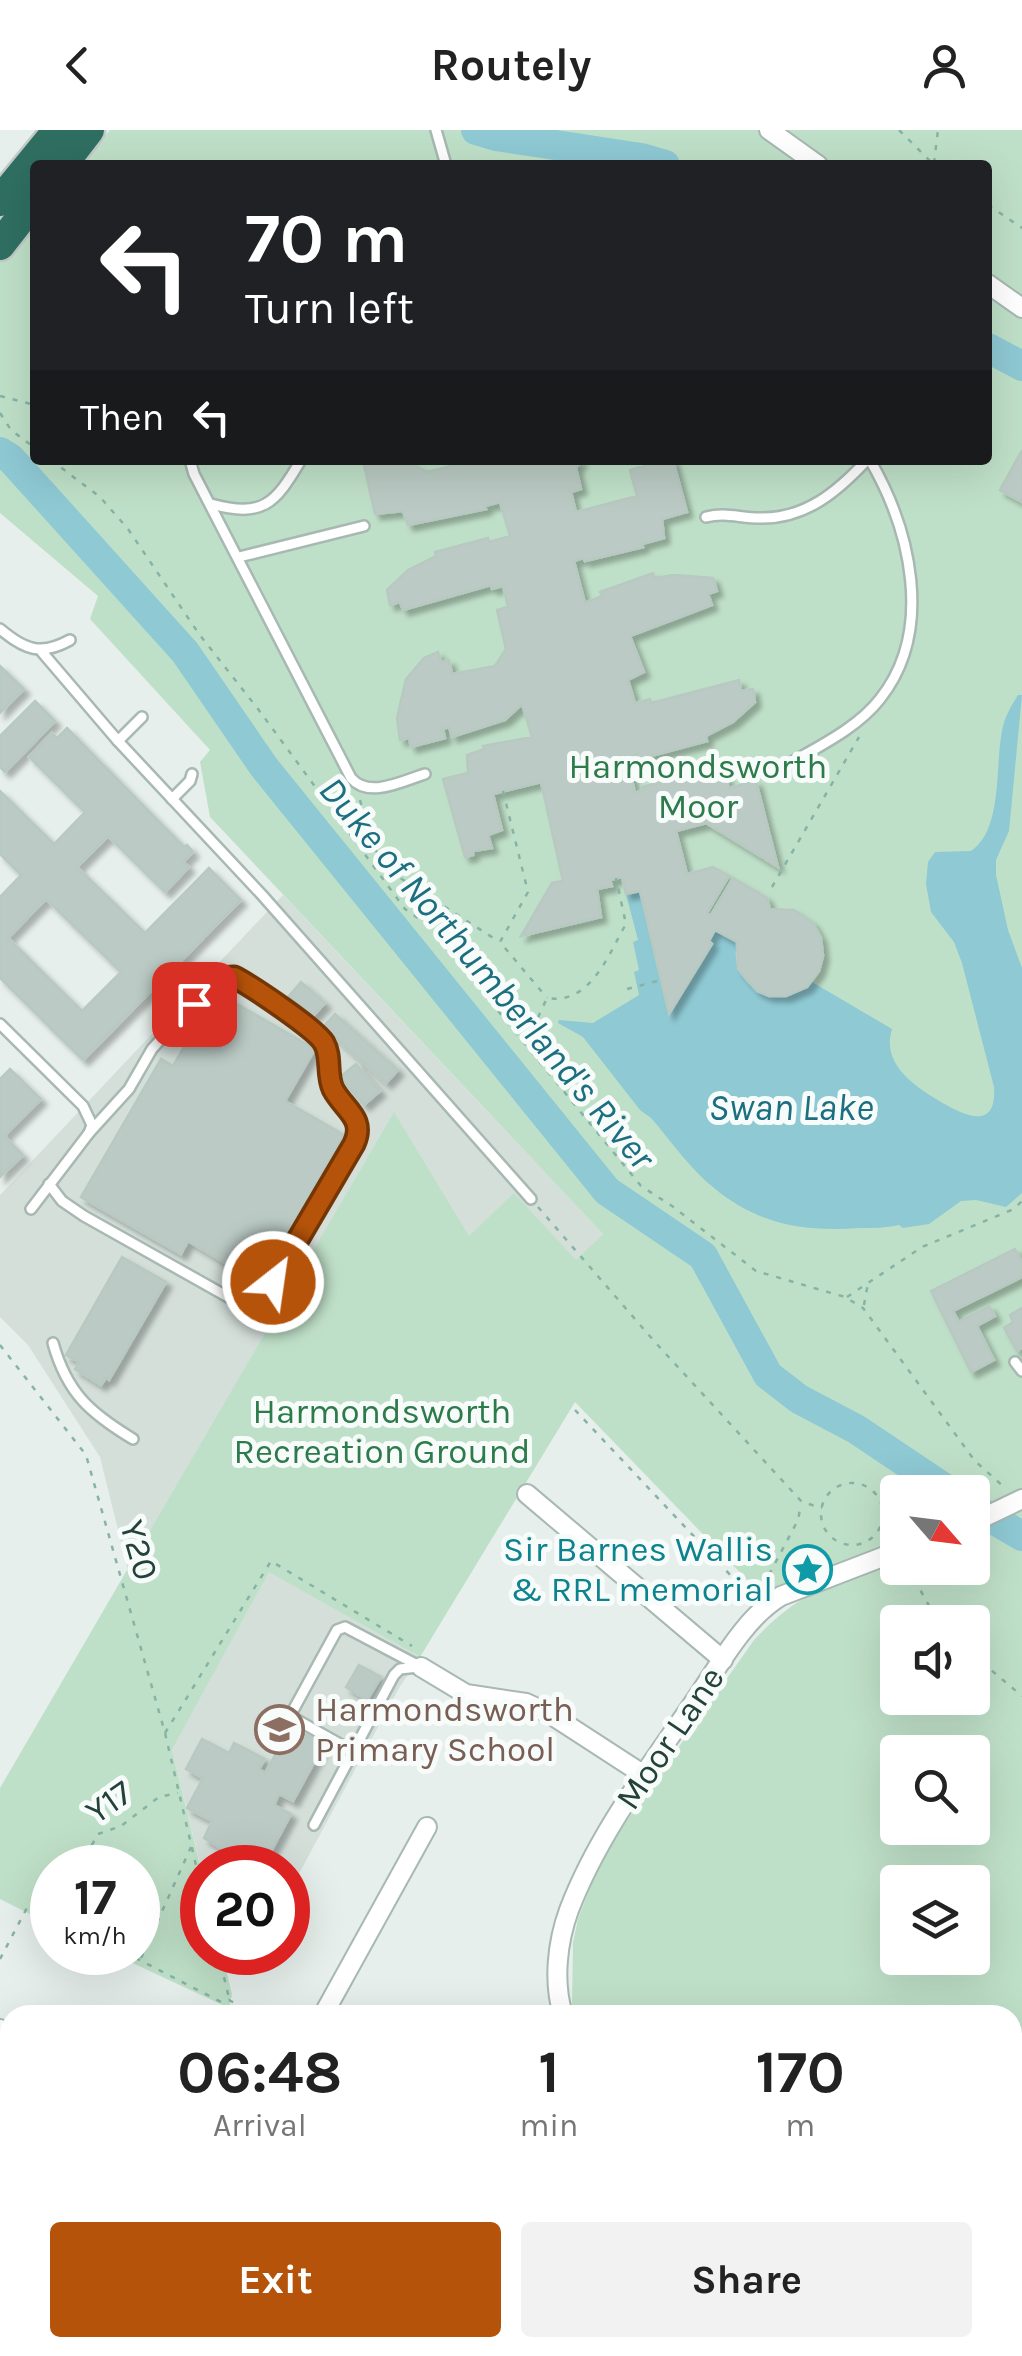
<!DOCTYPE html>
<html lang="en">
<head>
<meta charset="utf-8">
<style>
	body { margin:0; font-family:Karla,sans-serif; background:#f2f2f2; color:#222; height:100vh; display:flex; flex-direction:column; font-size:38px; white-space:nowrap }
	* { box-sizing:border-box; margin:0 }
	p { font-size:32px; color:#767676 }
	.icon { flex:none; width:55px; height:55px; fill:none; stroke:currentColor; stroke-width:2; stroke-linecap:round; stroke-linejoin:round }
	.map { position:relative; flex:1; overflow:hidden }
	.details { position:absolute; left:0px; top:1875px; width:1022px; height:352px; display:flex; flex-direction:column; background:#fff; border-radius:30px 30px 0 0; box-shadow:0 10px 40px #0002 }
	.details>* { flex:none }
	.guide { position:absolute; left:30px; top:30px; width:962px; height:305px; border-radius:10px; box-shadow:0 10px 40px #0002; background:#202124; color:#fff; overflow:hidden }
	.needle { width:65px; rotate:118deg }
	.tools { position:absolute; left:880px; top:1345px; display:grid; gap:20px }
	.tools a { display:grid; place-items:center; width:110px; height:110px; border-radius:10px; background:#fff; box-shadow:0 10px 40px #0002; font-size:50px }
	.speed { position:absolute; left:30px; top:1715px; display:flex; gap:20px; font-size:50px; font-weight:700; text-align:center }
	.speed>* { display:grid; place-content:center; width:130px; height:130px; border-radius:50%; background:#fff; box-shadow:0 10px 40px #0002; line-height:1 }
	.speed small { font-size:25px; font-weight:400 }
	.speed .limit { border:15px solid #d22; background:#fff; color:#111 }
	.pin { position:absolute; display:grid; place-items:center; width:85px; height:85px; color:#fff; margin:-42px; border-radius:20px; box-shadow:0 5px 15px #0006 }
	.me { position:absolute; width:110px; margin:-55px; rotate:30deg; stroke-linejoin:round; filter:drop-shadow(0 0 8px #0008) }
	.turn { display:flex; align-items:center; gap:35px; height:210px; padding:0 50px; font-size:45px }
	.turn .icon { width:130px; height:130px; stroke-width:2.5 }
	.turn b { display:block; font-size:70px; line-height:85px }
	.then { display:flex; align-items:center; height:95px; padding:0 50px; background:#0003; gap:20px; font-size:38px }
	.eta { display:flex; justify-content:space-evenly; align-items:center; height:170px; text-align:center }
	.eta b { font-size:60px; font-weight:700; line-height:70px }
	.cta { display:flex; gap:20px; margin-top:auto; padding:20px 50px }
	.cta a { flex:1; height:115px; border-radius:10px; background:#b45309; color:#fff; font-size:40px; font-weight:700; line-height:115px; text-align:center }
	.cta a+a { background:#f2f2f2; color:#222 }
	header { display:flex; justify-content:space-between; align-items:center; height:130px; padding:0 50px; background:#fff; font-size:45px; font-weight:700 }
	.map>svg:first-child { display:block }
	.built { fill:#d4dfda }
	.green { fill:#bfe0c8; fill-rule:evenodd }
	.water { fill:#8ec9d4 }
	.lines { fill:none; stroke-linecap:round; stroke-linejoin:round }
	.river { stroke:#8ec9d4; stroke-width:30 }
	.building { fill:#bbcac4; stroke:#b8c9c2; stroke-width:2.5; fill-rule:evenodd; filter:url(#shadow) }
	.lane-casing { stroke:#a8b8b2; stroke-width:14 }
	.street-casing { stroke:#a8b8b2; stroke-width:22 }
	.highway-casing { stroke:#c2cac8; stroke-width:35 }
	.path { stroke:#86b3a5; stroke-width:2.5; stroke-dasharray:5 8; stroke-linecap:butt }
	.lane { stroke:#fff; stroke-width:9 }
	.street { stroke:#fff; stroke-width:18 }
	.highway { stroke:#2f6f62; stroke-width:30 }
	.route-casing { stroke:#753606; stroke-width:25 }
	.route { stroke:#b45309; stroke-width:18 }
	.labels { text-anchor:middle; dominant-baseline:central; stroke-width:10; stroke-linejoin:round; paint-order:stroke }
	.park-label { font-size:35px; fill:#2d7a4b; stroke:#f7fbf9 }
	.culture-label { font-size:35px; fill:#0d838f; stroke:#f7fbf9; text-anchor:end }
	.street-label { font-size:35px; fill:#24423a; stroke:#f7fbf9 }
	.education-label { font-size:35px; fill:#785e54; stroke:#f7fbf9; text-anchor:start }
	.water-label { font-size:38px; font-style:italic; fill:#1c6f80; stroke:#f7fbf9 }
</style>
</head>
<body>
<header><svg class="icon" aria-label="back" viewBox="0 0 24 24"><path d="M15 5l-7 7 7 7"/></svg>Routely<svg class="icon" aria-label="person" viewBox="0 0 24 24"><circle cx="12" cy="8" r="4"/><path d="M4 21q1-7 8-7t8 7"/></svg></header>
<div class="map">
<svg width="1022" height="2226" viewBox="0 0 1022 2226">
	<defs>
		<filter id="shadow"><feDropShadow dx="5.5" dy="5.5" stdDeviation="2.5" flood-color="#0004"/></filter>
	</defs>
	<rect width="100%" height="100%" fill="#e6efeb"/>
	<g class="built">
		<polygon points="283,765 603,1104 576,1131 469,1107 394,983 128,1440 100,1327 28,1215 0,1187 0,1065"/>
		<polygon points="269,1441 420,1527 399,1558 288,1764 288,1738 202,1738 202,1742 172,1620"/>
	</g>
	<g class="green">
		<path d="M 110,0 L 1022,0 L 1022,2048 L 1013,2041 L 1012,1885 L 694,1885 L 685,1881 L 678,1885 L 577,1885 L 572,1876 L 573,1813 L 578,1789 L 602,1726 L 754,1510 C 800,1460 837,1452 897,1427 L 898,1438 L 972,1438 L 973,1396 L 989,1388 L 973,1377 L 972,1362 L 951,1362 L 856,1299 L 799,1269 L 768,1245 L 703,1126 L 607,1061 L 264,637 L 185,522 L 11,329 L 0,322 L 0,117 L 35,80 L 35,330 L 988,330 L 988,35 L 77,35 ZM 898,1492 L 972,1492 L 972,1568 L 898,1568 ZM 898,1622 L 972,1622 L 972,1698 L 898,1698 ZM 898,1752 L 972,1752 L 972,1828 L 898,1828 Z"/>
		<polygon points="0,328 180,525 259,641 604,1064 695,1132 760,1251 784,1269 936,1362 898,1362 897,1414 818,1444 813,1430 800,1434 804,1448 766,1464 757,1460 575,1272 420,1527 269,1442 172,1620 202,1744 202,1822 222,1823 232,1864 229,1878 111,1823 138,1822 138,1738 52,1738 52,1795 0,1769 0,1658 394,982 469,1106 514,1063 576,1130 603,1104 210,687 200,632 210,620 90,489 98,466 0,383"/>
		<polygon points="1022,2164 1022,2226 822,2226 826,2218 1012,2218 1013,2177"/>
	</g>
	<path class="water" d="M 1018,565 L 1022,565 L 1009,701 L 996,730 L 996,745 L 1008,800 L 1022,838 L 1022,1063 L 1006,1077 L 976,1070 L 961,1071 L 929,1094 L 903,1098 L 899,1095 C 885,1098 874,1098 860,1098 C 804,1102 759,1095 714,1058 C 690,1039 671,1011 651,988 L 640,980 L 583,907 L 558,893 L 559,890 L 593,893 L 639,865 L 634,842 L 639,840 L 633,812 L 638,810 L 626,764 L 640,761 L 669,883 L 712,814 L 709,811 L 715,800 L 737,812 C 727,858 779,881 812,852 L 892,899 C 881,934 914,956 941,972 C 965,986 997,1001 994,957 L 962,833 L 954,812 L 931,782 L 926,754 L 928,732 L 935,722 L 971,721 C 1003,700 995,635 1002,601 C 1004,588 1011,576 1018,565 Z"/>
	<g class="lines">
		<g class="river">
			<polyline points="476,0 496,6 641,28 665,35"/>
			<polyline points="988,218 1022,236"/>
			<polyline points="0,322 11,329 185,522 264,637 607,1061 703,1126 768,1245 799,1269 856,1299 950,1362"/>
			<polyline points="972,1377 1022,1406"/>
		</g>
	</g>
	<g class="building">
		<polygon points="1022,320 1022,372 1000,360"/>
		<polygon points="363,330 405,330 426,342 456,335 455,330 581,330 576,338 581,359 571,362 576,382 637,366 630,340 644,336 643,330 673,330 687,382 662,389 664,408 642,414 643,417 585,431 583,428 574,431 585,473 602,466 600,462 653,443 655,448 674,445 713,448 717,461 708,464 712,475 630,506 644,542 628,550 635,573 650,569 651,573 739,550 741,561 753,559 755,572 733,592 706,606 707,611 640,629 638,624 627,628 635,663 643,660 642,657 705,641 706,644 724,640 729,658 756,651 778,737 706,693 676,701 687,744 713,737 729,746 707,783 711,785 733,748 767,768 770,779 794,780 813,793 821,808 823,826 819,841 807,857 786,866 769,866 757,861 738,839 737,812 715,800 709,811 712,814 669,884 640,761 626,764 622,747 610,750 612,756 597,759 601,787 521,806 552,753 563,751 541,652 493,664 502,700 488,705 492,718 473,721 473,725 465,727 443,649 468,643 467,625 484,619 483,616 532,607 522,574 505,590 452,607 449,597 443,599 445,608 411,617 409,608 400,610 397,588 406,549 424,528 438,522 441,532 449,530 452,544 495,536 506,519 497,480 508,477 503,456 492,459 491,455 403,480 400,472 390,475 387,460 408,440 436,426 435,422 488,408 489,412 510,406 500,372 485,376 486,379 408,395 403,381 375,384"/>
		<polygon points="0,536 24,559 0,583"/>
		<polygon points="35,571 55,591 5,642 0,637 0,606"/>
		<path d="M 67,598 L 184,717 L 187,715 L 193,722 L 183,732 L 189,737 L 165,762 L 108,706 L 77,737 L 145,803 L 209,738 L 241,770 L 83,930 L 0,848 L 0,767 L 21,745 L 0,724 L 0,661 L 54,714 L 85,682 L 29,627 L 52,603 L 57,608 ZM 46,769 L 121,842 L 82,881 L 8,808 Z"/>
		<polygon points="301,852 325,873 312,887 289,866"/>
		<polygon points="216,862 315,919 285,971 344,1005 259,1153 188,1111 181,1124 81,1067 161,929 173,936"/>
		<polygon points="335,884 398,940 386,953 323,897"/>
		<polygon points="356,934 380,961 364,975 340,947"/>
		<polygon points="10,939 41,969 4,1006 23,1025 0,1047 0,949"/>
		<polygon points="1015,1119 1022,1132 1022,1147 953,1181 959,1192 989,1176 995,1186 977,1196 994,1230 971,1242 931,1161"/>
		<polygon points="122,1127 166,1152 109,1250 106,1248 101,1255 75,1239 79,1232 66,1225"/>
		<polygon points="1022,1178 1022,1218 1017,1221 1004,1198 1013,1192 1010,1185"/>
		<polygon points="359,1535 381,1547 367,1570 346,1557"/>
		<polygon points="291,1597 324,1614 293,1671 279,1664 274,1675 291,1684 262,1738 222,1738 229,1723 204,1708 212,1691 187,1678 203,1648 186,1639 202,1609 229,1623 234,1613 265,1629 259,1639 265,1643"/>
		<polygon points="1012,2041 1022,2048 1022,2084 1012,2076"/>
		<polygon points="0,2199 10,2204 10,2218 14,2218 9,2226 0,2225"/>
		<polygon points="19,2218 44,2218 51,2221 48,2226 15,2226"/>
		<polygon points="687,2218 724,2218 733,2222 730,2226 682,2226"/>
	</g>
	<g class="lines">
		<defs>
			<g id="lane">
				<polyline points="436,0 446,35"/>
				<path d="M 190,330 L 194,344 L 351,648 C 369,669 402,651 425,644"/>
				<path d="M 211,374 C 263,388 275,374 301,330"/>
				<path d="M 706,387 C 725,382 740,388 760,388 C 806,389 838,361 867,330"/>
				<polyline points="239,427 364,396"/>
				<path d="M 0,499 C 25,520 41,526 70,510"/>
				<polyline points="42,522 118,611 262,765 531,1069"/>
				<polyline points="118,611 142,587"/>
				<path d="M 780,639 C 813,619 856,600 880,569 C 935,500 910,399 870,330"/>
				<polyline points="172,669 190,651 192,644"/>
				<polyline points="0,894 83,976 92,995 89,1003 31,1079"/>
				<polyline points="49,1054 62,1071 84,1086 253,1181 354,1014 359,997 330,953 328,923 322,909 243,852 223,846 214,851 152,919 129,959 89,1003"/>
				<path d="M 53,1213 C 67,1263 90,1283 133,1309"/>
				<polyline points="1015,1232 1022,1241"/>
				<polyline points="354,1622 290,1586 337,1500 345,1497 421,1537"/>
				<polyline points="314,1695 394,1545 400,1539 418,1537"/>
				<polyline points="661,2226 667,2218"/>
			</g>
			<g id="street">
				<polyline points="769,0 818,35"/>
				<polyline points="988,154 1022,178"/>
				<polyline points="527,1364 723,1530"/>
				<polyline points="972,1393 1022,1369"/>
				<polyline points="421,1537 466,1564 526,1573 550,1584 644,1645"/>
				<polyline points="323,1885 427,1697"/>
				<path d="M 563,1885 C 553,1852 557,1813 569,1780 C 598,1704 649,1638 694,1572 C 719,1536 744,1488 781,1466 L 898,1421"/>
				<polyline points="0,1899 10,1905"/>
				<polyline points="513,2218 535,2226"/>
				<polyline points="610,2226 613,2218"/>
			</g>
			<g id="highway">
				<polyline points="62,35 89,0"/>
				<polyline points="0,71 58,0"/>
				<polyline points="0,115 35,70"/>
			</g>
		</defs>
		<use href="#lane" class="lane-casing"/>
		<use href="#street" class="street-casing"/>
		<use href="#highway" class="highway-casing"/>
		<g class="path">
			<polyline points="899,0 934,35"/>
			<polyline points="934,33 938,0"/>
			<polyline points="988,75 1022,98"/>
			<polyline points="0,266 35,275"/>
			<polyline points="0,283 11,300 35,318"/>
			<polyline points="51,330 100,367 128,399 199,504 258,579 405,779 452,812 471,835 499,882 641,1056 672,1076 756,1141 845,1167 863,1178 975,1331 1004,1357"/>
			<polyline points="503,661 528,762 500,812 547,868"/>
			<polyline points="360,670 373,717 394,744 498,811"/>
			<polyline points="772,757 859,607"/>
			<polyline points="627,859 661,850"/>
			<path d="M 527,911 L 547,868 C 591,875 608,825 626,794 L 616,748"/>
			<polyline points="538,1077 654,1211 802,1372 822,1378"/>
			<polyline points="847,1167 922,1117 1014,1079 1022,1071"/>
			<polyline points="864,1175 868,1153"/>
			<polyline points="0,1215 86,1325 165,1603 202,1761"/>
			<polyline points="575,1280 751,1467"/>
			<circle cx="852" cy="1384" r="31"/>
			<polyline points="908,1438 938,1492"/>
			<polyline points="763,1456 798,1390 801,1374"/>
			<polyline points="972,1524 1022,1566"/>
			<polyline points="165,1603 271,1431 412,1516"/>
			<polyline points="79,1738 98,1704 121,1696 159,1667 178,1663"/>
			<polyline points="124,1822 221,1872 229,1870 256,1885"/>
			<polyline points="218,1822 229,1868"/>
			<polyline points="141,1828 191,1717"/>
			<polyline points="0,1829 29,1774 52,1786"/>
			<polyline points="874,2218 889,2226"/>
			<polyline points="967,2218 980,2225"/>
			<polyline points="833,2226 834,2218"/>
		</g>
		<use href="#lane" class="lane"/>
		<use href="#street" class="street"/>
		<use href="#highway" class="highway"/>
	</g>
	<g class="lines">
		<defs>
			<path id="route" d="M 194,874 L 219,848 L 234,847 C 250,855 316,899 324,913 C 332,927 326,944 333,959 C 344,980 366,988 354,1014 L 273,1152"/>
		</defs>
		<use href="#route" class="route-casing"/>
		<use href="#route" class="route"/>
	</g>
	<defs>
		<symbol id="sight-ring" viewBox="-11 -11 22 22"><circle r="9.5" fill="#f7fbf9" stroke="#0f9aa8" stroke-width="1.5"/><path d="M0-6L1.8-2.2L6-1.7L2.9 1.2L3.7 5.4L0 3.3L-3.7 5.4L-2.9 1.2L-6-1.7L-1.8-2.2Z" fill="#0f9aa8"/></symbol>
		<symbol id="school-ring" viewBox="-11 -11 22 22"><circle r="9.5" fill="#f7fbf9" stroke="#8d6e63" stroke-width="1.5"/><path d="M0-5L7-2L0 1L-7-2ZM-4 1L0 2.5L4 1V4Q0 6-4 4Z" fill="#8d6e63"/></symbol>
	</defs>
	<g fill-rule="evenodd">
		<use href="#sight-ring" x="780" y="1412" width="55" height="55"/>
		<use href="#school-ring" x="252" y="1572" width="55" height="55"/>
	</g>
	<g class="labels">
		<g class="park-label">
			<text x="698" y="636">Harmondsworth<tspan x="698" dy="40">Moor</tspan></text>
			<text x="382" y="1281">Harmondsworth<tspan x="382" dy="40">Recreation Ground</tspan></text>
		</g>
		<g class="culture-label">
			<text x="773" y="1419">Sir Barnes Wallis<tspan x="773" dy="40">&amp; RRL memorial</tspan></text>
		</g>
		<g class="street-label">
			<text transform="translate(139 1420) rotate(74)">Y20</text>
			<text transform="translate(670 1608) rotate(-56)">Moor Lane</text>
			<text transform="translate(109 1672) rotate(-35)">Y17</text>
		</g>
		<g class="education-label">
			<text x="315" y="1579">Harmondsworth<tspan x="315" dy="40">Primary School</tspan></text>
		</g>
		<g class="water-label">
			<text transform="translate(487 843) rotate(50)">Duke of Northumberland's River</text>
			<text x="791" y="977">Swan Lake</text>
		</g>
	</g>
</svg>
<div class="tools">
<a><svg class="needle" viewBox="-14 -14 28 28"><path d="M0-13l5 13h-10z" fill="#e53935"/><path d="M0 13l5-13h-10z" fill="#767676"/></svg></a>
<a><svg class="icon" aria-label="sound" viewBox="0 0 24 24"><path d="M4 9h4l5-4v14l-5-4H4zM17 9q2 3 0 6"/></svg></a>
<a><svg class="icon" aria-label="search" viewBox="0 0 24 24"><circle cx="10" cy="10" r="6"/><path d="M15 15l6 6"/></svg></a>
<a><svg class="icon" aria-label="layers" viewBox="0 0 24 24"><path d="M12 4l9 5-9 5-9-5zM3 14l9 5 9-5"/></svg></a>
</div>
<div class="speed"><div>17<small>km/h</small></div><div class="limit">20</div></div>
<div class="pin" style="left:194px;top:874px;background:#d93025"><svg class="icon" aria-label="arrive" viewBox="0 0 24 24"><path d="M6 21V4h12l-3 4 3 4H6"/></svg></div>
<svg class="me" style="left:273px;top:1152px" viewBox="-20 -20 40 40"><circle r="17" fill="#b45309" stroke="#fff" stroke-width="3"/><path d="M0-11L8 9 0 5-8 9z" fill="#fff"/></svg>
<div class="guide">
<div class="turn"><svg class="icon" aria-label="left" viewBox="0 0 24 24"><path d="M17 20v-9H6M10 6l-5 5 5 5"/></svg><div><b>70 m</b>Turn left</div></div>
<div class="then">Then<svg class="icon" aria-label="left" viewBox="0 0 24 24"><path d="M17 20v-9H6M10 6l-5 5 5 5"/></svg></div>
</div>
<section class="details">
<div class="eta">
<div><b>06:48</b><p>Arrival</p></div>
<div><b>1</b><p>min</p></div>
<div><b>170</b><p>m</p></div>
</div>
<div class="cta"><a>Exit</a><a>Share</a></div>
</section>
</div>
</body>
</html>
